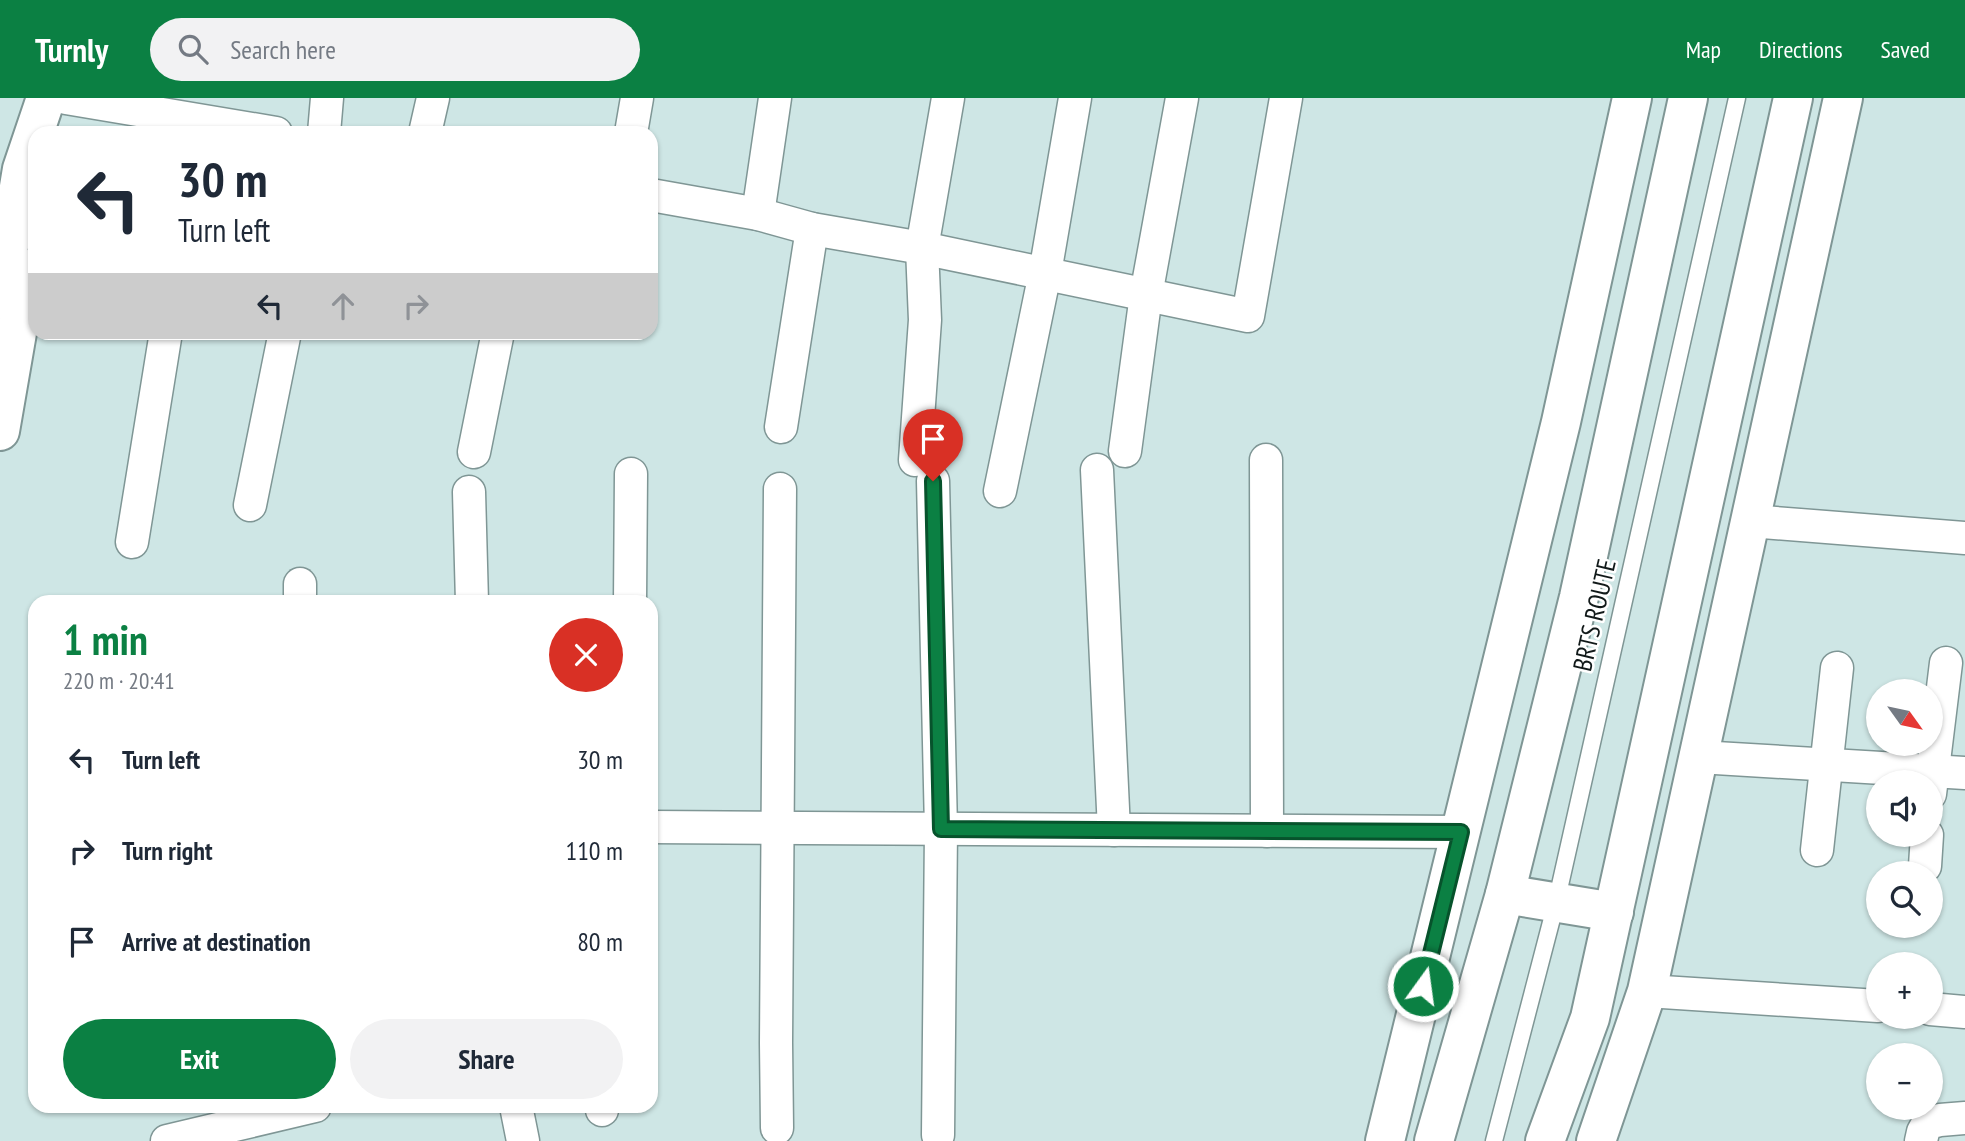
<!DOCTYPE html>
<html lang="en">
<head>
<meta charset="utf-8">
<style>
	body { margin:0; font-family:"PT Sans Narrow",sans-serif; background:#f2f2f3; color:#1f2937; height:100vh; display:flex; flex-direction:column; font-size:26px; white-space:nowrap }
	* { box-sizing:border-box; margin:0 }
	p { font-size:23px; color:#747a83 }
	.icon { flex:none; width:38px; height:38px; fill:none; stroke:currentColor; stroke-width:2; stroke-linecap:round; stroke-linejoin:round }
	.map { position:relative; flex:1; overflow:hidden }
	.drawer { position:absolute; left:28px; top:497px; width:630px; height:518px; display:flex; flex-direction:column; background:#fff; border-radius:21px; box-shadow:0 2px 5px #0004 }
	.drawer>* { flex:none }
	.banner { position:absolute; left:28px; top:28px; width:630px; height:214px; border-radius:21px; box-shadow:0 2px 5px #0004; background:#fff; color:#1f2937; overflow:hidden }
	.needle { width:46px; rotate:123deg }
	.buttons { position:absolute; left:1866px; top:581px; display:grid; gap:14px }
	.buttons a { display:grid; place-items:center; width:77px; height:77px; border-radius:50%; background:#fff; box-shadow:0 2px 5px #0004; font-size:35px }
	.pin { position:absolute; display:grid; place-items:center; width:60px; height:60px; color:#fff; margin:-72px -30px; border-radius:50% 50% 50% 0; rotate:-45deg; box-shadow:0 0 7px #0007 }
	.pin .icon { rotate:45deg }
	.me { position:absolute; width:77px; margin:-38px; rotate:14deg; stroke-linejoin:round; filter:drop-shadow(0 0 5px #0008) }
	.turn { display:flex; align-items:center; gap:24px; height:147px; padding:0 35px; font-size:32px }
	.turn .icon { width:91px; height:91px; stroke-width:2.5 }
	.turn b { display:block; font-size:49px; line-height:60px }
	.lanes { display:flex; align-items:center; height:66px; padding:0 35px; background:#0003; justify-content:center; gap:35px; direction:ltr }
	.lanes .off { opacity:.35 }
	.round { display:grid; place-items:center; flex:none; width:74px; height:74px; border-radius:37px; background:#f2f2f3 }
	.head { display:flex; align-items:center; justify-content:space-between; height:119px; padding:0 35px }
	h1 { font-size:42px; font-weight:800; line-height:52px; color:#0b8043 }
	.primary-button { display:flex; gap:14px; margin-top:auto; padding:14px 35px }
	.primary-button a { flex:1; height:80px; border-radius:42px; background:#0b8043; color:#fff; font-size:28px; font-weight:800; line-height:80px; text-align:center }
	.primary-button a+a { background:#f2f2f3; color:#1f2937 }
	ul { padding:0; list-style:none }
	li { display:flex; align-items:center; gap:21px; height:91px; padding:0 35px }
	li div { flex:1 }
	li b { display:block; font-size:26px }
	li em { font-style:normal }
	header { display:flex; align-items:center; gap:42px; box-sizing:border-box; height:98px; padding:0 35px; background:#0b8043; color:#fff }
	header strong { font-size:33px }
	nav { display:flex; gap:38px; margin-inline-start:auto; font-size:24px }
	.search { width:490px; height:63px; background:#f2f2f3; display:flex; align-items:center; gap:18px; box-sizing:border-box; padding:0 24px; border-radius:38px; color:#747a83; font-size:26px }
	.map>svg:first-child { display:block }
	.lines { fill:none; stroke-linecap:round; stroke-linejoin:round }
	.service-casing { stroke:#7f9695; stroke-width:19 }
	.minor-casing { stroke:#7f9695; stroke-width:35 }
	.tertiary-casing { stroke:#7f9695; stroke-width:42 }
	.primary-casing { stroke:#7f9695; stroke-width:42 }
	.service { stroke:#fff; stroke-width:16 }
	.minor { stroke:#fff; stroke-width:32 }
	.tertiary { stroke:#fff; stroke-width:38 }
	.primary { stroke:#fff; stroke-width:38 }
	.route-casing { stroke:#07532c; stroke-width:18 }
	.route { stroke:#0b8043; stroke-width:12 }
	.labels { text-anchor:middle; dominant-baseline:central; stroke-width:5; stroke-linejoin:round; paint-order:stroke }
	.street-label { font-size:26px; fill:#111919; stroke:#fff }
</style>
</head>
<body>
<header>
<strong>Turnly</strong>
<div class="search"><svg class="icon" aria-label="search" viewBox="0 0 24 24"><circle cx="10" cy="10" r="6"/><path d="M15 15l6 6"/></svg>Search here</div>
<nav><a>Map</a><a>Directions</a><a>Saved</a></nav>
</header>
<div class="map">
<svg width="1965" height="1043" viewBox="0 0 1965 1043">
	<rect width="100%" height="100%" fill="#cee6e5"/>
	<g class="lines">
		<defs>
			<polyline id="service" points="1494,1043 1556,805 1737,0"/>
			<g id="minor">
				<polyline points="66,0 276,35"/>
				<polyline points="324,35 327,0"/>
				<polyline points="425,35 433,0"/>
				<polyline points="631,35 637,0"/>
				<polyline points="651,97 758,116 812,131 922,150 1248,218 1286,0"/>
				<polyline points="758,116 775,0"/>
				<polyline points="781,329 812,131"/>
				<polyline points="1125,353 1146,197 1182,0"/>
				<polyline points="474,354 498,234"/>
				<polyline points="915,362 925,222 922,150 948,0"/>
				<polyline points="1266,362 1267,733"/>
				<polyline points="1097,372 1114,732"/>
				<polyline points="933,383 941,731 938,1037"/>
				<polyline points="1000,393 1045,175 1075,0"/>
				<polyline points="469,394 472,504"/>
				<polyline points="250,407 285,234"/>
				<polyline points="1750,423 1965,440"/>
				<polyline points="132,444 166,234"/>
				<polyline points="300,486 300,504"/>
				<polyline points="630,504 631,376"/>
				<polyline points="1699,659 1965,675"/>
				<polyline points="1930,696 1946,565"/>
				<polyline points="651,729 1461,734"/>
				<polyline points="1817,752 1837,570"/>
				<polyline points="1925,768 1927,737"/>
				<polyline points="1647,893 1878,908"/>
				<polyline points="1930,911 1965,914"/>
				<polyline points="516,1008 523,1043"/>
				<polyline points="602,1008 602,1012"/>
				<polyline points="777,1030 776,945 780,391"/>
				<polyline points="167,1043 315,1008"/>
				<polyline points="1921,1043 1923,1034 1928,1025 1940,1022 1965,1020"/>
			</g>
			<g id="tertiary">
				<polyline points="0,202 22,71 46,0"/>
				<polyline points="0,333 28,171"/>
				<polyline points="1385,1043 1561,324 1632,0"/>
				<polyline points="1596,1043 1647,893 1843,0"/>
			</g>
			<g id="primary">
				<polyline points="1505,796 1614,814"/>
				<polyline points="1434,1043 1505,796 1579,499 1688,0"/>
				<polyline points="1545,1043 1590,920 1793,0"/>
			</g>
		</defs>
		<use href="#service" class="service-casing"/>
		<use href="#minor" class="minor-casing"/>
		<use href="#tertiary" class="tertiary-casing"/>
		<use href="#primary" class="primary-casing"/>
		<use href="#service" class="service"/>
		<use href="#minor" class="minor"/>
		<use href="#tertiary" class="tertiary"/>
		<use href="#primary" class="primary"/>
	</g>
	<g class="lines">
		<defs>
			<polyline id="route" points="933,383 941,731 1461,734 1423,888"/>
		</defs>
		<use href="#route" class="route-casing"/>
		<use href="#route" class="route"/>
	</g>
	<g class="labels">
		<g class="street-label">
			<text transform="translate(1594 517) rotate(-77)">BRTS ROUTE</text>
		</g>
	</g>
</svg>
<div class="buttons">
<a><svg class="needle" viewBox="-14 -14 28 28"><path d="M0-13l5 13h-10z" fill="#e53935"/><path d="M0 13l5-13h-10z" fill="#747a83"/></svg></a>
<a><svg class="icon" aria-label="sound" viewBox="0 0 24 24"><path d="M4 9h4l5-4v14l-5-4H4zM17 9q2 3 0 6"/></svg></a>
<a><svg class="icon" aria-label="search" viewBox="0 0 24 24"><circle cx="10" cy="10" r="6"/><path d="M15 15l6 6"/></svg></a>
<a>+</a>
<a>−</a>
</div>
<div class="pin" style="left:933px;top:383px;background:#d93025"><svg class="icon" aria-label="arrive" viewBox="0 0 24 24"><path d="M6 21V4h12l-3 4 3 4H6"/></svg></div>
<svg class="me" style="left:1423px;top:888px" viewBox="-20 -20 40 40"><circle r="17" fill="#0b8043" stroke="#fff" stroke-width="3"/><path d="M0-11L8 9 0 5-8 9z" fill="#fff"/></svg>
<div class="banner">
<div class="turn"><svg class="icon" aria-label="left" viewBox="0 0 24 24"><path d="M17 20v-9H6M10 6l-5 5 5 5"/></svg><div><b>30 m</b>Turn left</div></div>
<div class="lanes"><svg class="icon" aria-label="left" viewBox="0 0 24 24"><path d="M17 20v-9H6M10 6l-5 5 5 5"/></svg><svg class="icon off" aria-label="ahead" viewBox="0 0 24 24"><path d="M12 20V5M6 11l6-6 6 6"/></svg><svg class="icon off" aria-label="right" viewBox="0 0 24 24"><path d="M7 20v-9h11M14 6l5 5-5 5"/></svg></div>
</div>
<section class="drawer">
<div class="head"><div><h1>1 min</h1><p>220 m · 20:41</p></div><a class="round" style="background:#d93025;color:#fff"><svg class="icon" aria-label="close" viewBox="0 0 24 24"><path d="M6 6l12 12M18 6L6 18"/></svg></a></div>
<ul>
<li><svg class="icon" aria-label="left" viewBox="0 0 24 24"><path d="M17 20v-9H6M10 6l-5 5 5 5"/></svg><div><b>Turn left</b></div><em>30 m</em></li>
<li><svg class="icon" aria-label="right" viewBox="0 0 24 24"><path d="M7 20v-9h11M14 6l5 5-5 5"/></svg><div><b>Turn right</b></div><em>110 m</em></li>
<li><svg class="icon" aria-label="arrive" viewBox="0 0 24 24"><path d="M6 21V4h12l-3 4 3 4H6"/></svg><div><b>Arrive at destination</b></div><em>80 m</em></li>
</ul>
<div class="primary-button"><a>Exit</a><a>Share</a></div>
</section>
</div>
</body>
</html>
